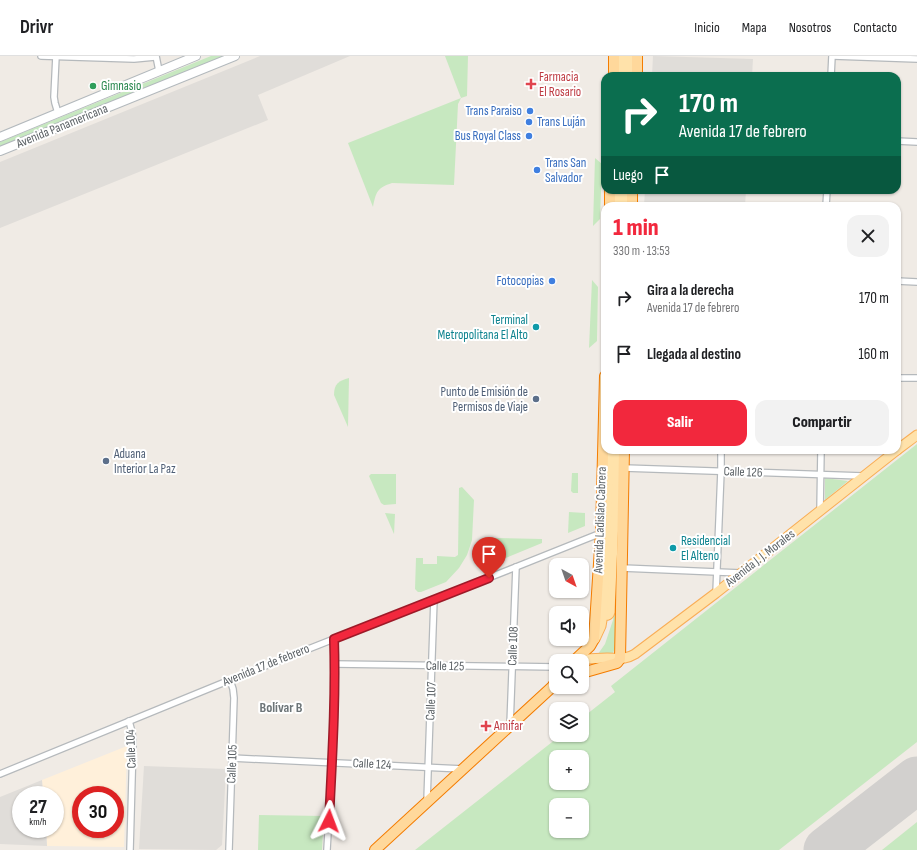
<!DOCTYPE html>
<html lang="es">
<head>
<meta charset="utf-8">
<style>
	body { margin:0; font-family:"Sofia Sans Condensed",sans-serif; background:#f2f2f2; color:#202124; height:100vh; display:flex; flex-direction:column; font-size:15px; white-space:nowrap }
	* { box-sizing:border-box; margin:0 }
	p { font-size:13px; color:#757577 }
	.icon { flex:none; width:22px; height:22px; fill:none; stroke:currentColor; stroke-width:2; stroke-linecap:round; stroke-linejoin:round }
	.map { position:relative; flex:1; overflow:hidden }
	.panel { position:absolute; left:601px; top:146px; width:300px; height:252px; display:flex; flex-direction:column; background:#fff; border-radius:12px; box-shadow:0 1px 3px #0004 }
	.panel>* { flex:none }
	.guide { position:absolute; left:601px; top:16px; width:300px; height:122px; border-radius:12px; box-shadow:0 1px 3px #0004; background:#0b6e4f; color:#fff; overflow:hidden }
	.needle { width:26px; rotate:140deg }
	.buttons { position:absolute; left:549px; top:502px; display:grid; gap:8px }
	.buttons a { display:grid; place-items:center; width:40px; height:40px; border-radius:8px; background:#fff; box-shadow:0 1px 3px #0004; font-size:20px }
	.speed { position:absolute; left:12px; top:730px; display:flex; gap:8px; font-size:20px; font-weight:700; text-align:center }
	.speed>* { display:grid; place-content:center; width:52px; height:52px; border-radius:50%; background:#fff; box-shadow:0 1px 3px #0004; line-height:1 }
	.speed small { font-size:10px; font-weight:400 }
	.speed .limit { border:6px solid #d22; background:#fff; color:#111 }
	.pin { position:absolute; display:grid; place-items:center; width:34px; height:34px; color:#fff; margin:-41px -17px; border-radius:50% 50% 50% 0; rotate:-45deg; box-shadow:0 0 4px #0007 }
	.pin .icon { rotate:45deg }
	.me { position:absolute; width:44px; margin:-22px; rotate:3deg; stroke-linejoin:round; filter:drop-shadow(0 0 3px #0008) }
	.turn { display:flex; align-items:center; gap:14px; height:84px; padding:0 12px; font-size:18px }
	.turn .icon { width:52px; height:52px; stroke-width:2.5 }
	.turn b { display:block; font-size:28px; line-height:34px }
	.then { display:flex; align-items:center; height:38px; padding:0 12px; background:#0003; gap:8px; font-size:15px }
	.round { display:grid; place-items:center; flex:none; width:42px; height:42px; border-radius:12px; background:#f2f2f2 }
	.summary { display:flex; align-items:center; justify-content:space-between; height:68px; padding:0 12px }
	h1 { font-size:24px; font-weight:800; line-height:30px; color:#f2283d }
	.primary-button { display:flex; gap:8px; margin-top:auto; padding:8px 12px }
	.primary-button a { flex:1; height:46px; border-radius:12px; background:#f2283d; color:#fff; font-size:16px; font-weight:800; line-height:46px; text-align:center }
	.primary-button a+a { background:#f2f2f2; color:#202124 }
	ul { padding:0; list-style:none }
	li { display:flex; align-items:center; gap:12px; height:56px; padding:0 12px }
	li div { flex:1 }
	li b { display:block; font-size:15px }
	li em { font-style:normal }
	header { display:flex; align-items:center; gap:24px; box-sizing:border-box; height:56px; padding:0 20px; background:#fff; border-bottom:1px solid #e0e0e0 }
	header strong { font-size:19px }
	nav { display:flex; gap:22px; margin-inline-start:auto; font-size:14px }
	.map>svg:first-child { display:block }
	.commercial { fill:#fff0da; fill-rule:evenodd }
	.industrial { fill:#e0ddd9 }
	.green { fill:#c7e8c0; fill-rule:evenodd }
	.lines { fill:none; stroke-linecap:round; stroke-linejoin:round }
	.runway { stroke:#d2d0ce; stroke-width:47 }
	.minor-casing { stroke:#b5b9bc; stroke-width:8 }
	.secondary-casing { stroke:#b3b9bd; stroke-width:10 }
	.primary-casing { stroke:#f9ad55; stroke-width:11 }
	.trunk-casing { stroke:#f47c00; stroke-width:12 }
	.minor { stroke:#fff; stroke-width:5.5 }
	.secondary { stroke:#fff; stroke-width:8 }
	.primary { stroke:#ffe2aa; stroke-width:9 }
	.trunk { stroke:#ffd89b; stroke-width:10 }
	.route-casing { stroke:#9d1a28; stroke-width:10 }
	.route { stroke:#f2283d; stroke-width:7 }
	.health-dot { fill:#e0444e; stroke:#fff; stroke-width:1.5 }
	.leisure-dot { fill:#2e9e5b; stroke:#fff; stroke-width:1.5 }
	.shop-dot { fill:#3f7fe0; stroke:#fff; stroke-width:1.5 }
	.culture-dot { fill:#0f9aa8; stroke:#fff; stroke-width:1.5 }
	.service-dot { fill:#5c6f8a; stroke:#fff; stroke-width:1.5 }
	.labels { text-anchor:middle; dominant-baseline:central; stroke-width:4; stroke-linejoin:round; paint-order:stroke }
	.health-label { font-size:13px; fill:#be3a42; stroke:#fff; text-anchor:start }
	.leisure-label { font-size:13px; fill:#27864d; stroke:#fff; text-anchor:start }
	.shop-label { font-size:13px; fill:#366cbe; stroke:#fff; text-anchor:end }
	.street-label { font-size:13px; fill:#5c6266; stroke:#fff }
	.culture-label { font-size:13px; fill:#0d838f; stroke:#fff; text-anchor:end }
	.service-label { font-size:13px; fill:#4e5e75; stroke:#fff; text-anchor:end }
	.neighbourhood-label { font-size:14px; font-weight:bold; fill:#6d7578; stroke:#fff }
</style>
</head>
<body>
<header>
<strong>Drivr</strong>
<nav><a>Inicio</a><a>Mapa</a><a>Nosotros</a><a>Contacto</a></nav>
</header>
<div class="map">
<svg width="917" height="794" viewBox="0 0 917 794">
	<rect width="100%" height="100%" fill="#f0ebe5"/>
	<path class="commercial" d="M 127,690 L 124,791 L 47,790 L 46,773 L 55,773 L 55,739 L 43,739 L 42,724 ZM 81,739 L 115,739 L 115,773 L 81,773 Z"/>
	<g class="industrial">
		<polygon points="260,0 350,0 258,39 268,64 0,172 0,106"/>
		<polygon points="653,0 753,3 752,20 652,20"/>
		<polygon points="645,134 746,134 745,150 644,150"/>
		<polygon points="144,710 226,713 222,789 216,794 139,793"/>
		<polygon points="42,724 43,739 21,739 21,773 46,773 47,790 0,788 0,741"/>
	</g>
	<g class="green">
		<polygon points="211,0 223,0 0,91 0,86"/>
		<path d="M 445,0 L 468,0 L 467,40 L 461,42 L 458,48 L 454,129 L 392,127 C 377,132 376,136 373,151 L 348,87 L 461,42 Z"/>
		<polygon points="595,102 602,108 600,163 593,170"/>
		<polygon points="592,224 598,231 597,285 589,292"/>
		<path d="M 349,322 L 348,371 L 334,339 C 334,327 339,325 349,322 Z"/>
		<path d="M 917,388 L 917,686 L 779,794 L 415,794 L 561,679 L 582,679 L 582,662 L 615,636 L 611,630 ZM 556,701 L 582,701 L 582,727 L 556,727 ZM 556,749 L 582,749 L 582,775 L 556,775 Z"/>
		<polygon points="572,417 578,417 578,437 573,437 571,435"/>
		<polygon points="371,418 396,418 396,448 384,449 381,447 369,420"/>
		<polygon points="825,422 848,425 825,444"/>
		<polygon points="462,431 474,444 472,484 467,499 459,512 446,526 421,536 418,536 415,533 416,502 423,502 423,508 437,508 437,500 455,501 458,499 459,432"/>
		<polygon points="618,453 616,590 613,597 604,599 598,598 605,588 613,564"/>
		<polygon points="569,456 585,457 585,470 568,477"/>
		<polygon points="385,457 395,458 394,478"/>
		<polygon points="494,482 542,483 542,487 486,510 483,508 491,484"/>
		<polygon points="259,759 324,760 322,794 258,794"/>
		<polygon points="917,766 917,794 882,794"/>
	</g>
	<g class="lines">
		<polyline class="runway" points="827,794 917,724"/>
		<defs>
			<g id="minor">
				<polyline points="41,0 134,3 155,1"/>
				<polyline points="56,0 54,41 55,47 58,57"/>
				<polyline points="156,0 159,15"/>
				<polyline points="833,0 917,3"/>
				<polyline points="831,20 832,0"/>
				<polyline points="897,85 917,86"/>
				<polyline points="826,150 827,134"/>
				<polyline points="897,225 917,226"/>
				<polyline points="897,322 917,322"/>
				<polyline points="624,412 863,420"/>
				<polyline points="820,455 821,394"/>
				<polyline points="622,512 741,517"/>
				<polyline points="716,537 721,415 721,394"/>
				<polyline points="335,608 556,611"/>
				<polyline points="129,665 132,676 133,687 130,794"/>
				<polyline points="510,669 516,511"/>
				<polyline points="232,702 463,713"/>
				<polyline points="0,718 230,624 516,511 601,477"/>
				<polyline points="427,745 434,543"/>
				<polyline points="229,794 234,642 233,633 230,624"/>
				<path d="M 327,794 C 331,724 336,653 334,583"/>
			</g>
			<g id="secondary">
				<polyline points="0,81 196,0"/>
				<polyline points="0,95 235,0"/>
			</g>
			<g id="primary">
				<polyline points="621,20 621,0"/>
				<polyline points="629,20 629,0"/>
				<polyline points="617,150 617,134"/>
				<polyline points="625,150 625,134"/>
				<polyline points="897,394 917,379"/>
				<path d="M 603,558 C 606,560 609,560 610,556 L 617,394"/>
				<polyline points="595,583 601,570 603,558 609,394"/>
				<path d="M 574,605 C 585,603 596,602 607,602 C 619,602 625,604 635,598 L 716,537 L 897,394"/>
			</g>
			<g id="trunk">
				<polyline points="614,20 614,0"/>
				<polyline points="637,20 637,0"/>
				<polyline points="610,150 610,134"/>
				<polyline points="632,150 632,134"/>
				<polyline points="574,605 590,590 594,583 601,477 605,320"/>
				<polyline points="582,617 617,607 620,603 624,394"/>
				<polyline points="375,794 552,631 556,625"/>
			</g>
		</defs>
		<use href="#minor" class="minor-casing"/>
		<use href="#secondary" class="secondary-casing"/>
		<use href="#primary" class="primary-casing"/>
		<use href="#trunk" class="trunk-casing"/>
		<use href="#minor" class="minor"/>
		<use href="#secondary" class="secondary"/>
		<use href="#primary" class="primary"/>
		<use href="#trunk" class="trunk"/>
	</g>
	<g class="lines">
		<defs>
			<path id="route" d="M 329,765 C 332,704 336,643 334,583 L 489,522"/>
		</defs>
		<use href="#route" class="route-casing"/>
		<use href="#route" class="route"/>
	</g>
	<g class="health-dot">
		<path d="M529 22h4v4h4v4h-4v4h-4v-4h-4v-4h4z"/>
		<path d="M484 664h4v4h4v4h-4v4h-4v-4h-4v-4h4z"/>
	</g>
	<circle class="leisure-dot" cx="93" cy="30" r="4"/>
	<g class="shop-dot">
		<circle cx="530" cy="55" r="4"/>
		<circle cx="529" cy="66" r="4"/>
		<circle cx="529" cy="80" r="4"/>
		<circle cx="537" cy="114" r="4"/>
		<circle cx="552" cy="225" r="4"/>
	</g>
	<g class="culture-dot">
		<circle cx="536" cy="271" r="4"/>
		<circle cx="673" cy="492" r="4"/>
	</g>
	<g class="service-dot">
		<circle cx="536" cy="343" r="4"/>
		<circle cx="106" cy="405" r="4"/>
	</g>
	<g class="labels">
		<g class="health-label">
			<text x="539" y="21">Farmacia<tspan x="539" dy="15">El Rosario</tspan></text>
			<text x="494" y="670">Amifar</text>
		</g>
		<g class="leisure-label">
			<text x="101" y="30">Gimnasio</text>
		</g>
		<g class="shop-label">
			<text x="522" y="55">Trans Paraiso</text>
			<text x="537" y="66" text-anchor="start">Trans Luján</text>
			<text x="521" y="80">Bus Royal Class</text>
			<text x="545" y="107" text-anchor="start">Trans San<tspan x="545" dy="15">Salvador</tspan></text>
			<text x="544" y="225">Fotocopias</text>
		</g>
		<g class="street-label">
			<text transform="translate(62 70) rotate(-22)">Avenida Panamericana</text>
			<text transform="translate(743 416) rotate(2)">Calle 126</text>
			<text transform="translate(600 464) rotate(-88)">Avenida Ladislao Cabrera</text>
			<text transform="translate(760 502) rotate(-38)">Avenida J. J. Morales</text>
			<text transform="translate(513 590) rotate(-88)">Calle 108</text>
			<text transform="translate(266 609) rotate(-22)">Avenida 17 de febrero</text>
			<text transform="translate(445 610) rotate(1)">Calle 125</text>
			<text transform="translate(431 645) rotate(-88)">Calle 107</text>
			<text transform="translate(131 693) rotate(-92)">Calle 104</text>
			<text transform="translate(232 708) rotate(-88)">Calle 105</text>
			<text transform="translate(372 708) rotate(3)">Calle 124</text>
		</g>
		<g class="culture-label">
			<text x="528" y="264">Terminal<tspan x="528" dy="15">Metropolitana El Alto</tspan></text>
			<text x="681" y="485" text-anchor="start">Residencial<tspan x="681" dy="15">El Alteno</tspan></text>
		</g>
		<g class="service-label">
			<text x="528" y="336">Punto de Emisión de<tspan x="528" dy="15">Permisos de Viaje</tspan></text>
			<text x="114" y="398" text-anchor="start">Aduana<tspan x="114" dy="15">Interior La Paz</tspan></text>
		</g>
		<g class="neighbourhood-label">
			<text x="281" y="651">Bolívar B</text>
		</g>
	</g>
</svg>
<div class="buttons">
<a><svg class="needle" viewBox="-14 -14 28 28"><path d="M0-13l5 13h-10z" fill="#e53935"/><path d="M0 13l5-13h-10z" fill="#757577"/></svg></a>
<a><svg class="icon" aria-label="sound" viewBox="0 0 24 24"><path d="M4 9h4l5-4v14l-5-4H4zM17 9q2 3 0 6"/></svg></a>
<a><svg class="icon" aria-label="search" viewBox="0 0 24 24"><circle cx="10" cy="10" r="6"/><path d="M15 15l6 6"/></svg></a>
<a><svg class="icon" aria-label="layers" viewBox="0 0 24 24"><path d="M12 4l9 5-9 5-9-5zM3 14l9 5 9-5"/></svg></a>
<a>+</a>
<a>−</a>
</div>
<div class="speed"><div>27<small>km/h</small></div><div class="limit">30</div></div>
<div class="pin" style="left:489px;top:522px;background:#d93025"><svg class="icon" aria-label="arrive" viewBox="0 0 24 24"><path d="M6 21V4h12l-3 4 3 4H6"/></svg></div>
<svg class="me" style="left:329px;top:765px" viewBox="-20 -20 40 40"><path d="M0-17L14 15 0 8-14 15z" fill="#f2283d" stroke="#fff" stroke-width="4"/></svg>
<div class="guide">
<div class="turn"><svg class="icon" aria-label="right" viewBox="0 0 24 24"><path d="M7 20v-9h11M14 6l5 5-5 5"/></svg><div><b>170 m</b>Avenida 17 de febrero</div></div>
<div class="then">Luego<svg class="icon" aria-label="arrive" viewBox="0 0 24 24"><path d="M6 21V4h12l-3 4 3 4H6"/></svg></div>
</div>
<section class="panel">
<div class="summary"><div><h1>1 min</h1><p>330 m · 13:53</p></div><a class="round"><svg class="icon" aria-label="close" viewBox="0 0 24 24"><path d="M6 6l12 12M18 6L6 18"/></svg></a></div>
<ul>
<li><svg class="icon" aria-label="right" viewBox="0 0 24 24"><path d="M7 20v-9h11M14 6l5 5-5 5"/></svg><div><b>Gira a la derecha</b><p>Avenida 17 de febrero</p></div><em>170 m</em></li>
<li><svg class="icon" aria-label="arrive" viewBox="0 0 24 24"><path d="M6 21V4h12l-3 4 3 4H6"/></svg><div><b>Llegada al destino</b></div><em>160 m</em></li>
</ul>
<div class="primary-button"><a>Salir</a><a>Compartir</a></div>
</section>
</div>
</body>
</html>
